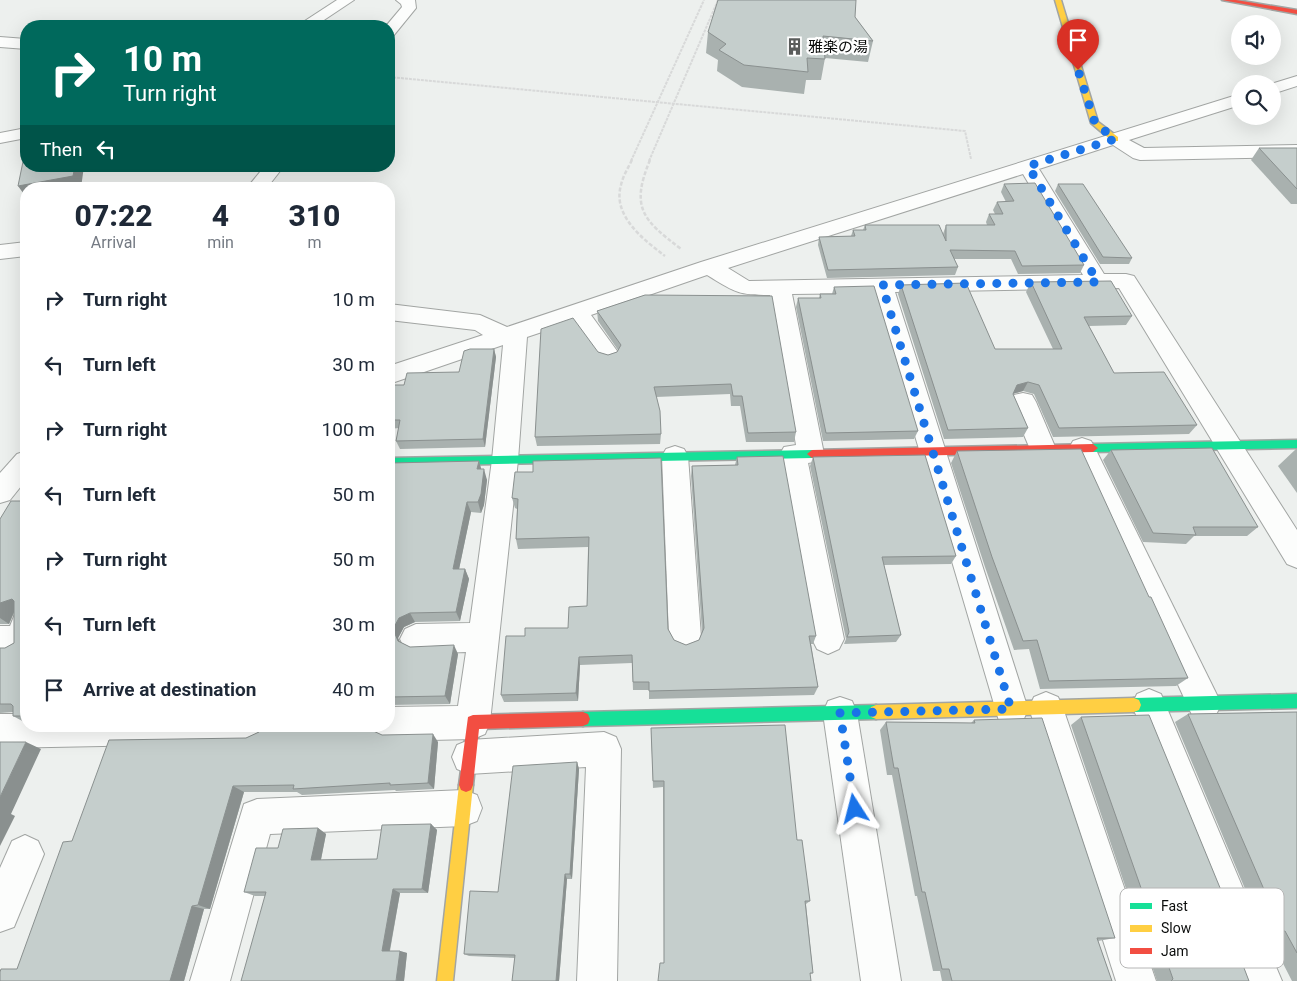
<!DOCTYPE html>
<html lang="en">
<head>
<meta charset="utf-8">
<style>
	body { margin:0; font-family:Roboto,"Noto Sans JP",sans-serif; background:#f2f2f3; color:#1f2937; height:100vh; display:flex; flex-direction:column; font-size:19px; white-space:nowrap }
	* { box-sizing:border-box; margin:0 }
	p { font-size:16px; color:#747a83 }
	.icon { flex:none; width:28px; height:28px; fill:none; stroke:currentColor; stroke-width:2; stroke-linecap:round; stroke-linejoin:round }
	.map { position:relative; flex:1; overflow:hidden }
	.side { position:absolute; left:20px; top:182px; width:375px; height:550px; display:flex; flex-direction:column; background:#fff; border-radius:20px; box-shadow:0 5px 20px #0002 }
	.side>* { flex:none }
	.banner { position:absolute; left:20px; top:20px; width:375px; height:152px; border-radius:20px; box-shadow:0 5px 20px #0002; background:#00695c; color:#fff; overflow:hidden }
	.tools { position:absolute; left:1231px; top:15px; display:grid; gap:10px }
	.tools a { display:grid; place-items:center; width:50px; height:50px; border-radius:50%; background:#fff; box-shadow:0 5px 20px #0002; font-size:25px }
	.pin { position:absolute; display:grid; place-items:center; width:42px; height:42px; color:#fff; margin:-51px -21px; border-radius:50% 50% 50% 0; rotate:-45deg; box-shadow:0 0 5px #0007 }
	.pin .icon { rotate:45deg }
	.me { position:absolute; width:55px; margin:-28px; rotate:351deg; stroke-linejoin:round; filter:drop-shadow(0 0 4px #0008) }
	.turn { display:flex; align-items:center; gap:18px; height:105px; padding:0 20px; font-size:22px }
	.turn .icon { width:65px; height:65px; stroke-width:2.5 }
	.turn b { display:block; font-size:35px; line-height:42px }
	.then { display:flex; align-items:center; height:48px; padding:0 20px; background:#0003; gap:10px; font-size:19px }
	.eta { display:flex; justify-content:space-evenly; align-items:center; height:85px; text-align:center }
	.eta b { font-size:30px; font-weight:800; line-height:35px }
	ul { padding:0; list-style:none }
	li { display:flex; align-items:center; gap:15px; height:65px; padding:0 20px }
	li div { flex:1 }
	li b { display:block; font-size:19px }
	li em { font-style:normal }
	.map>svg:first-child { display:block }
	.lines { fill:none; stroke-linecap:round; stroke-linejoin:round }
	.street-casing { stroke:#a2a5a3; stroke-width:2 }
	.fast-casing { stroke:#a2a5a3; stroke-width:3 }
	.slow-casing { stroke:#a2a5a3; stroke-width:3 }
	.jam-casing { stroke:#a2a5a3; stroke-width:3 }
	.path-far1 { stroke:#d8d9d9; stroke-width:2; stroke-dasharray:3 1; stroke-linecap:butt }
	.path { stroke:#d8d9d9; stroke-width:2.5; stroke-dasharray:4 2; stroke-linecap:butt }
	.street { fill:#fcfdfc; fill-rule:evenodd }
	.fast { fill:#16e098; fill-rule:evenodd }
	.slow { fill:#ffcf43; fill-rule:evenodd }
	.jam { fill:#f24e42; fill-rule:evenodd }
	.wall { fill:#a9b1af }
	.shaded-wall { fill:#8a908f }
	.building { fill:#c5cecc; stroke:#8a908f }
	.route { stroke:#1a73e8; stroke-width:9; stroke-dasharray:0 16.2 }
	.labels { text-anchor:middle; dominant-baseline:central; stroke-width:4.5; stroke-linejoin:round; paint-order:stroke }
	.far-poi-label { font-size:15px; fill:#0b0d0c; stroke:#fff; text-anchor:start }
	.key { fill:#fff; stroke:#b6b6b6; stroke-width:1 }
	.key-label { font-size:14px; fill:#0b0d0c }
</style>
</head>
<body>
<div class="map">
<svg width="1297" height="981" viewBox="0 0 1297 981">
	<rect width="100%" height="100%" fill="#edf0ee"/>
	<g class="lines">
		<defs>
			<g id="street">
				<polygon points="337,0 354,0 315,26 297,26"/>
				<polygon points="396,0 415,0 416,8 394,35 389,37 389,26 386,26 402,7 401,4"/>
				<polygon points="0,37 26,39 26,49 0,47"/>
				<polygon points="1297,76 1297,86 1272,94 1271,84"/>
				<path d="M 1240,94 L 1240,105 L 1129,140 L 1144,148 L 1297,145 L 1297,157 L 1140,160 L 1133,158 L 1113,145 L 1039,169 L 1104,274 L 1126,274 L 1134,276 L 1297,530 L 1297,568 L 1287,564 L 1119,288 L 895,292 L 1028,709 L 1023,721 L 1011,725 L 999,721 L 873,293 L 792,294 L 824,454 L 820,461 L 808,463 L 844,639 L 839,649 L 828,654 L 817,649 L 812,639 L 780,454 L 784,447 L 796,445 L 770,295 C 737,295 735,292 707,275 L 591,315 L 620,355 L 616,361 L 608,363 L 600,361 L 572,322 L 527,337 L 518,460 L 490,722 L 485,734 L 473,739 L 389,741 L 377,736 L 373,726 L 389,726 L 389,707 L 458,706 L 466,652 L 416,654 L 405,649 L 400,639 L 405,629 L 416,624 L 470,623 L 492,460 L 503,345 L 389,384 L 389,366 L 483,335 L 475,330 L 389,320 L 389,304 L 480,315 L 507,327 L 701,262 ZM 1023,174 L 1083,275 L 749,281 L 728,268 Z"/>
				<polygon points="26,128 26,138 0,143 0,133"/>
				<polygon points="265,166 284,166 266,189 246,189"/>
				<polygon points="26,242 26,256 0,259 0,245"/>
				<polygon points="1023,393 1032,395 1036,402 1056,449 1052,456 1043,459 1034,456 1030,449 1010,402 1014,395"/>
				<polygon points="1082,438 1091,441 1095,448 1216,693 1221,704 1216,715 1204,720 1192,715 1069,448 1073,441"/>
				<polygon points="675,446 684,449 688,456 701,637 696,647 685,651 674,647 669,637 662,456 666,449"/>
				<polygon points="26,451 26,480 10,500 0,503 0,473 17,454"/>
				<polygon points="26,610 26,652 19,655 0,656 0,626 10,626 15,614"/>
				<polygon points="1149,689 1161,694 1282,981 1242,981 1132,705 1137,694"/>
				<polygon points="1046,692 1058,697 1063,708 1156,981 1116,981 1029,708 1034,697"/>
				<polygon points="840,697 852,701 857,713 901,981 861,981 823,713 828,701"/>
				<polygon points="0,714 26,714 26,726 273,726 268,738 256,743 0,748"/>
				<polygon points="604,732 616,737 621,749 617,981 577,981 586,767 469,774 457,769 452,757 457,745 469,740"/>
				<polygon points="464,790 477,795 482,808 477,821 464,826 270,834 230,981 190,981 244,804 257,799"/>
				<polygon points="25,835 38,841 44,854 14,927 0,932 0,868 12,841"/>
			</g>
			<g id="fast">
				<polygon points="1297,440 1297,448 1093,452 1088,448 1093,444"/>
				<polygon points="812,450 817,454 812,458 389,466 389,458"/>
				<polygon points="1297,694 1297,708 1134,712 1129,710 1127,705 1129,700 1134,698"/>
				<polygon points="876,705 881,707 883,712 881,717 876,719 583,726 578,724 576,719 578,714 583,712"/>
			</g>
			<g id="slow">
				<polygon points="1055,0 1061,0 1098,122 1118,137 1118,141 1112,141 1091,123"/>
				<polygon points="1134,698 1139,700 1141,705 1139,710 1134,712 876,719 871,717 869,712 871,707 876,705"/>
				<polygon points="466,778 471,780 473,785 453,981 437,981 459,785 461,780"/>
			</g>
			<g id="jam">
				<polygon points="1222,0 1236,0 1297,10 1297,14"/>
				<polygon points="1093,444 1098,448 1093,452 812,458 807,454 812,450"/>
				<polygon points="583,712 588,714 590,719 588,724 583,726 479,729 473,785 471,790 466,792 461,790 459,785 468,717 473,715"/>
			</g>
		</defs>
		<use href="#street" class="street-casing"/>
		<use href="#fast" class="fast-casing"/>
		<use href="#slow" class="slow-casing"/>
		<use href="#jam" class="jam-casing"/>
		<g class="path-far1">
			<polyline points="389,77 965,131 971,159"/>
			<polyline points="631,161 704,0"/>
			<polyline points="649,161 718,0"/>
		</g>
		<g class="path">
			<path d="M 632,160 C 628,168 623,176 621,185 C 612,216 644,240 665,256"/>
			<path d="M 650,160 C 630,208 643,220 681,249"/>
		</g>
		<use href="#street" class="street"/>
		<use href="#fast" class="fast"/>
		<use href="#slow" class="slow"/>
		<use href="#jam" class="jam"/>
	</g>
	<g class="wall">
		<polygon points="855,17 873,41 868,62 825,58 821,80 806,80 804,94 742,87 717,71 718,60 706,53 708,32"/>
		<polygon points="1259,148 1297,148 1297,204 1291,204 1251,160"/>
		<polygon points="1004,184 1084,265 1080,273 1018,274 1011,259 954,259 958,267 955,275 827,278 818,245 819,237 851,236 853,230 863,230 865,225 943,234 946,225 987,225 986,222 989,214 995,214 993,210 997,202 1006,202 1001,192"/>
		<polygon points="1058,184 1132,258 1129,264 1100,264 1055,191"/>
		<polygon points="1031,282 1132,316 1126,325 1089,326 1114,373 1197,425 1189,434 1053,437 1034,394 1023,391 1013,394 1028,428 1023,437 944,439 898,294 901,285 995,349 1053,349 1026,292"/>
		<polygon points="834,287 918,431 914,439 823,441 796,307 798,298 819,298 820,294 832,294"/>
		<polygon points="645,295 796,432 794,442 746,442 740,406 731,406 730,394 656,397 661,434 660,444 537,446 535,437 598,352 608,355 617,352 618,350 598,321 597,311"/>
		<polygon points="494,349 496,357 485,447 400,449 396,441 399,428 389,429 389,385 404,385 459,372"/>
		<polygon points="1296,449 1297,449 1297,493 1278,466"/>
		<polygon points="1111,450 1258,527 1247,536 1194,536 1186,544 1143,542 1103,460"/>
		<polygon points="957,451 1149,597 1188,678 1176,686 1040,689 1029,649 1014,650 985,567 951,463"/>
		<polygon points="737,457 816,636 813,644 811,644 818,687 814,695 649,699 649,690 633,690 632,663 580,665 578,701 504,702 501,695 525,636 568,628 587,606 588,547 518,549 516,539 517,509 515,508 512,498 533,472 668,629 674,640 686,645 699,640 702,632 691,476 692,466 735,465"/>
		<polygon points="813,457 956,556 951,564 884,565 901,635 896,642 844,644 846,639 810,466"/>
		<polygon points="479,461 481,469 487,480 484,505 481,513 471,512 459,569 465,569 469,579 460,621 415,622 404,627 398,638 400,642 410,647 458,654 450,704 389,705 389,468"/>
		<polygon points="26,501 26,723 13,716 13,712 0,713 0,648 5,648 14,643 14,613 9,624 0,624 0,519"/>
		<polygon points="1297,712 1297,981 1292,981 1268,934 1264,934 1175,722 1188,714"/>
		<polygon points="1081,717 1239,934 1231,935 1249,981 1157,981 1071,725"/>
		<polygon points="974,720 1115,938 1098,941 1112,981 942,981 940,971 933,971 917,896 915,896 892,775 887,775 880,730 886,722 971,723"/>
		<polygon points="262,726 372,726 374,732 382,735 438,742 434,789 396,791 395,790 302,795 297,792 244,792 210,909 204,909 184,981 0,981 17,969 72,841 246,738 259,732"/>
		<polygon points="651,728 797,840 810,901 806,904 813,973 810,974 664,963 663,787 653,788"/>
		<polygon points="577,762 579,769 572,879 567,879 559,981 512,981 515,958 469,956 464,954 498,892"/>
		<polygon points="431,824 437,830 428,893 400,893 390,951 400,951 407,953 404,981 265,896 255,896 244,892 278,848 318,828 326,834 321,860 377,859"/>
	</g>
	<g class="shaded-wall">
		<polygon points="75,166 84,166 81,188 76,189 26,189 26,197 18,186"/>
		<polygon points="494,349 496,357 485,447 483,439"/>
		<polygon points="1028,382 1023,391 1012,394 1017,385"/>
		<polygon points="479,461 482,472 477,469"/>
		<polygon points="484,469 487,480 484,505 481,513 478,502"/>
		<polygon points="467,502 471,512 457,579 453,569"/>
		<polygon points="465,569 469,579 460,621 456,612"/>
		<polygon points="12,599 25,608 14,612 9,624 0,618 0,603"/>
		<polygon points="410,613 415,622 404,627 398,638 403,650 398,641 393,629 399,618"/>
		<polygon points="454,645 458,654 450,704 445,696"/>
		<polygon points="579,657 580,665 578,701 576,693"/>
		<polygon points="368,726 372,726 375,737 369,729"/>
		<polygon points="433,734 438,742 434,789 428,783"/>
		<polygon points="26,742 41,749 11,814 15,816 0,846 0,797"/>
		<polygon points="577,762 579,769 572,879 570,874"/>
		<polygon points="233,786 244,792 210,909 198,905"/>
		<polygon points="431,824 437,830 428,893 422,889"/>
		<polygon points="318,828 326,834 320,864 311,860"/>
		<polygon points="565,874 567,879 559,981 556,981"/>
		<polygon points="393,889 400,893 389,954 382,951"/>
		<polygon points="192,906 204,909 184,981 170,981"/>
		<polygon points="400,951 407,953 404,981 396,981"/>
	</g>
	<g class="building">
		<polygon points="718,0 856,0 855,17 873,41 823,36 825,59 807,58 808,72 744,65 719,50 726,44 708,32"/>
		<polygon points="26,147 26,166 75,166 73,176 18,186"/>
		<polygon points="1259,148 1297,148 1297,189"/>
		<polygon points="1035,183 1084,265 1022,266 1015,251 950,250 958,267 828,270 819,237 855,236 853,230 866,230 865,225 939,225 946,241 946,225 995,225 989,214 1003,214 997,202 1014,201 1004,184"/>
		<polygon points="1058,184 1083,184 1132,258 1103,257"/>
		<polygon points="1111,281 1132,316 1084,317 1114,373 1164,372 1197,425 1059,428 1039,385 1028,382 1017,385 1013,394 1028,428 948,430 901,285 966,283 995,349 1062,349 1031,282"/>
		<polygon points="874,286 918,431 826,433 798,298 821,298 820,294 836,294 834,287"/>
		<polygon points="645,295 772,296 796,432 748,433 742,396 733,396 731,384 654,387 660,411 661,434 535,437 541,329 573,318 598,352 608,355 617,352 621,345 597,311"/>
		<polygon points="470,349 494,349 483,439 396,441 400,420 389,420 389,385 404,385 407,373 459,372 464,351"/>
		<polygon points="1212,448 1258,527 1193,527 1196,535 1153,533 1111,450"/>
		<polygon points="1081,449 1149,597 1151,597 1188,678 1049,681 1037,640 1023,641 992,557 957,451"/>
		<polygon points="925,455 956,556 882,557 901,635 847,637 849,632 813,457"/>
		<polygon points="783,456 816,636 809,636 818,687 649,691 649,682 633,682 632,655 579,657 576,693 501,695 506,636 525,636 525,628 568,628 569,607 587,606 589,537 516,539 518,499 512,498 515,472 533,472 533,461 661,458 668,629 674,640 686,645 699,640 704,628 692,466 738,465 737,457"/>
		<polygon points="479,461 477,469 484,469 481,494 478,502 467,502 453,569 465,569 456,612 410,613 399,618 393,629 398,641 410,647 454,645 445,696 389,697 389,468 390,463"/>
		<polygon points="11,501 26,501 26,716 13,716 13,706 11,704 0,704 0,648 5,648 14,643 14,601 12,599 0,603 0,604 0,519"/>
		<polygon points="1297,712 1297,953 1285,931 1282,931 1188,714"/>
		<polygon points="1149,715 1239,934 1231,934 1249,981 1171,981 1173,979 1081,717"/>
		<polygon points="1042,718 1115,938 1097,938 1112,981 952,981 949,969 942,969 925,892 922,892 898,768 894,768 886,722 975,723 974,720"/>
		<polygon points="785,725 797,840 802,840 810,901 805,901 813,973 810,973 811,981 658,981 660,963 664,963 664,781 653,781 651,728"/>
		<polygon points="262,726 368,726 369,729 382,735 433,734 428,783 390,785 390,783 293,789 294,785 233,786 198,905 192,906 170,981 0,981 0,972 1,969 17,969 63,842 72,841 109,740 246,738 259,732"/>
		<polygon points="0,742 26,742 0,797"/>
		<polygon points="577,762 570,874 565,874 556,981 512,981 515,955 464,954 470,891 498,892 513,766"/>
		<polygon points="431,824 422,889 393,889 382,951 400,951 396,981 241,981 266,892 244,892 256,848 278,848 283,829 318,828 311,860 377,859 382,825"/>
	</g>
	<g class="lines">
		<polyline class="route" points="855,809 840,713 1011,709 882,285 1098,282 1028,166 1115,139 1095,123 1078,70"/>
	</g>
	<defs>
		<symbol id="building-bare" viewBox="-9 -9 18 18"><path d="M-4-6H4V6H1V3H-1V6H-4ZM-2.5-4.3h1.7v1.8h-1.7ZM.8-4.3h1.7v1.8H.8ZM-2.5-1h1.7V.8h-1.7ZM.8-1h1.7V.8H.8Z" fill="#5a5c5b" stroke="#fff" stroke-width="2.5" paint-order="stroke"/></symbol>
	</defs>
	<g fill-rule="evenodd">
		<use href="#building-bare" x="782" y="34" width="25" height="25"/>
	</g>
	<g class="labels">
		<g class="far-poi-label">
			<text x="808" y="47">雅楽の湯</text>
		</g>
	</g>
	<rect x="1120" y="888" width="164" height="80" rx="8" class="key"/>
	<rect x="1130" y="903" width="22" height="6" fill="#16e098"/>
	<rect x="1130" y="925" width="22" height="7" fill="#ffcf43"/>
	<rect x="1130" y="948" width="22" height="6" fill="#f24e42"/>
	<g class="key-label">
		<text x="1161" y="911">Fast</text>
		<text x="1161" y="933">Slow</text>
		<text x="1161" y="956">Jam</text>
	</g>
</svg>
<div class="tools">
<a><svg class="icon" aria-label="sound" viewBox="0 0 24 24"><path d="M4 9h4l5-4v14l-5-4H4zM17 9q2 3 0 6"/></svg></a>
<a><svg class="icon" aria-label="search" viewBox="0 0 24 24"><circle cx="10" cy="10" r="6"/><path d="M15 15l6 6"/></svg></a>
</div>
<div class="pin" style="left:1078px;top:70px;background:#d93025"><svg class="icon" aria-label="arrive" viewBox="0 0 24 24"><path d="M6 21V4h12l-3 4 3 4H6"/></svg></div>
<svg class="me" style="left:855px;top:809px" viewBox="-20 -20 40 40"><path d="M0-17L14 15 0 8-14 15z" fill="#1a73e8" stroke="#fff" stroke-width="4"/></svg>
<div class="banner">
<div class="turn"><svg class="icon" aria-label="right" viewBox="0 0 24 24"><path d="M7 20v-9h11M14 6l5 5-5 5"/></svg><div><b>10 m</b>Turn right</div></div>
<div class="then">Then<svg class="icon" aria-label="left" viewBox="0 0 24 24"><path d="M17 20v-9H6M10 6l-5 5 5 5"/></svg></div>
</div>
<section class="side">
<div class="eta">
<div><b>07:22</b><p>Arrival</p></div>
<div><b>4</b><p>min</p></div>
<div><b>310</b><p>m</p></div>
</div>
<ul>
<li><svg class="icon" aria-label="right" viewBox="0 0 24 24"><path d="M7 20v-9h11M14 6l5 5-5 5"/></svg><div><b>Turn right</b></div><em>10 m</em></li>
<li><svg class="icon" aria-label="left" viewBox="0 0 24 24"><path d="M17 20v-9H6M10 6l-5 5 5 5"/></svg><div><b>Turn left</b></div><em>30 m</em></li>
<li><svg class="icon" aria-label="right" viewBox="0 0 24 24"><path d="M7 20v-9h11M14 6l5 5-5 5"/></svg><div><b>Turn right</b></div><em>100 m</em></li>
<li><svg class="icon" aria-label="left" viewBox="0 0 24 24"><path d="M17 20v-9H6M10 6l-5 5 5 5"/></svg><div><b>Turn left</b></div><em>50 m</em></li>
<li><svg class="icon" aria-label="right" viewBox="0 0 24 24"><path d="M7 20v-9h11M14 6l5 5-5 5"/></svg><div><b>Turn right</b></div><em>50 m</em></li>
<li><svg class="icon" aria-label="left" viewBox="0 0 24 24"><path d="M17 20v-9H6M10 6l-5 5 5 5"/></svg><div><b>Turn left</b></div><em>30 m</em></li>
<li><svg class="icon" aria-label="arrive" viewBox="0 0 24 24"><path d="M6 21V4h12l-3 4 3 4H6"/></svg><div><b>Arrive at destination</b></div><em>40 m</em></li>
</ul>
</section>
</div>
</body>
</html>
